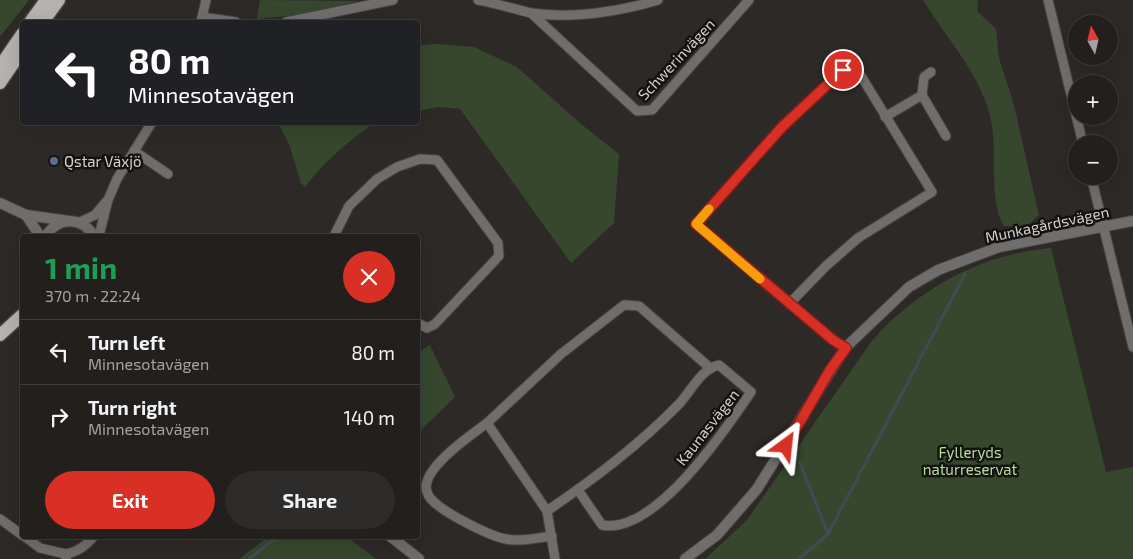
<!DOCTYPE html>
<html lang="en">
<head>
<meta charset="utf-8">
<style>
	body { margin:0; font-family:"Exo 2",sans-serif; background:#2e2c2a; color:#f1f3f6; height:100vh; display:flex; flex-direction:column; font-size:19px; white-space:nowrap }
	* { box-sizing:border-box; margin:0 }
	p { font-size:16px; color:#a2a2a4 }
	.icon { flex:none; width:28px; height:28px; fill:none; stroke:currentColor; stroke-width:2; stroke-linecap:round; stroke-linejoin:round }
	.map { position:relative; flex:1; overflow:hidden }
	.sheet { position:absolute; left:20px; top:234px; width:400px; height:305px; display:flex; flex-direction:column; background:#221f1d; border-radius:5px; box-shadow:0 5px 20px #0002,0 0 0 1px #3f3d3b }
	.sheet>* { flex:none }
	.guide { position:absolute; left:20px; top:20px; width:400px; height:105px; border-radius:5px; box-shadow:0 5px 20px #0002,0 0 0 1px #3f3d3b; background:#202124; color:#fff; overflow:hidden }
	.needle { width:32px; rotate:352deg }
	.tools { position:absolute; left:1068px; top:15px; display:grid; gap:10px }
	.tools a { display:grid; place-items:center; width:50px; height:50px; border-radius:50%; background:#221f1d; box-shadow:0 5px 20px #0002,0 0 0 1px #3f3d3b; font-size:25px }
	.pin { position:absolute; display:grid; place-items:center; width:42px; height:42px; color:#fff; margin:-21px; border:2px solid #fff; border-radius:50%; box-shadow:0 1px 5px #0007 }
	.me { position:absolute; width:55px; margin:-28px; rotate:30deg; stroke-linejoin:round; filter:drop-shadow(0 0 4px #0008) }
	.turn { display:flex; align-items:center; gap:18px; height:105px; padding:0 25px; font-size:22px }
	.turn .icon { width:65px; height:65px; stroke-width:2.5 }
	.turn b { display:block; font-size:35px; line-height:42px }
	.round { display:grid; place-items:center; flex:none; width:52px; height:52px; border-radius:26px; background:#2e2c2a }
	.head { display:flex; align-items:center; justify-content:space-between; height:85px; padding:0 25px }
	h1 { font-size:30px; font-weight:700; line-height:38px; color:#1e9e55 }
	.cta { display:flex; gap:10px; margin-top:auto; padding:10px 25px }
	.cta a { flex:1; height:58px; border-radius:30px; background:#d93025; color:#fff; font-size:20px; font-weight:700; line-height:58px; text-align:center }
	.cta a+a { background:#2e2c2a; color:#f1f3f6 }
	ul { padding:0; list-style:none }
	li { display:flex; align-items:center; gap:15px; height:65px; padding:0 25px; border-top:1px solid #3f3d3b }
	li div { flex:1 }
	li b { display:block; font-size:19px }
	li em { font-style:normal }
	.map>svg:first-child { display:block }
	.green { fill:#36472e }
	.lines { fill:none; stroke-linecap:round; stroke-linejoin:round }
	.stream { stroke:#404c54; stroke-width:3 }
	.minor-casing { stroke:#484442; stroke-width:11 }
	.tertiary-casing { stroke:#484442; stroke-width:12 }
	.primary-casing { stroke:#484442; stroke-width:15 }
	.minor { stroke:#706e6d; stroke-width:9 }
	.tertiary { stroke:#706e6d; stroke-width:10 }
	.primary { stroke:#b6b2b0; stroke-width:12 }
	.route-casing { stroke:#8d1f18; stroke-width:12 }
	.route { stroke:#d93025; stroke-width:9 }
	.slow { stroke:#f59e0b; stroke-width:9 }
	.service-dot { fill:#5c6f8a; stroke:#141211; stroke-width:2 }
	.labels { text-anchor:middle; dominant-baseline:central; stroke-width:5; stroke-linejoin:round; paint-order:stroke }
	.street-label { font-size:15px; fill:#d4d1d0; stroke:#141211 }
	.poi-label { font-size:15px; fill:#d4d1d0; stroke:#141211; text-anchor:start }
	.park-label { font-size:15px; fill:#b4de9e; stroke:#141211 }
</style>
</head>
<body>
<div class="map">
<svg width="1133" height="559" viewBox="0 0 1133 559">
	<rect width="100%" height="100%" fill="#2d2927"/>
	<g class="green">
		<polygon points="0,0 29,0 0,37"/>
		<polygon points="260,0 358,1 300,15 257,19"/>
		<path d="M 923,0 L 978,0 L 977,11 L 996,29 L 999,58 L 1014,105 L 1039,215 L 1026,227 L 1004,226 C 987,197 999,150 990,116 C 979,72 946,38 923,0 Z"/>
		<polygon points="439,44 474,47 517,67 581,124 619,154 614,223 571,263 460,109 438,107 418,111 418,45"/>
		<path d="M 278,123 L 379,123 L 371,125 C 346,144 324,161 305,187 L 301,183 L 289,144 Z"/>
		<path d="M 1051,248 L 1106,472 L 1133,467 L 1133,559 L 705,559 L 747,520 L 871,342 C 917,289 981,254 1051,248 Z"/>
		<polygon points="430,345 455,397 418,433 418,352"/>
		<polygon points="269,536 346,536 376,559 239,559"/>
	</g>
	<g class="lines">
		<g class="stream">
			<polyline points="800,463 828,534"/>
			<polyline points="249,559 278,536"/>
			<polyline points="799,559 828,534 965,274"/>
		</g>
		<defs>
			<g id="minor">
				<path d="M 478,0 C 496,3 513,9 531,13 C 571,19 619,12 658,0"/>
				<polyline points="1048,0 1083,144"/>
				<polyline points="531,13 637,111 652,110 749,0"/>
				<polyline points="202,17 236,22"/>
				<polyline points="201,22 206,0"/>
				<polyline points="286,22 393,0"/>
				<polyline points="922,95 946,136"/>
				<polyline points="885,117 922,95 924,77 931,72"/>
				<polyline points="134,151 168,174"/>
				<polyline points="1091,176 1133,347"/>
				<polyline points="78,223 95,215 106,202"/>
				<polyline points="99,236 108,200 117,179 152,122"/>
				<polyline points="334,236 349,206 377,179 397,167 420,159 437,160 498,243 499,256 435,324 427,328 418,323"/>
				<polyline points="789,304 826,266 858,238 932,192 858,71 843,70 782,127 696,224 833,340 845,348"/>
				<path d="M 487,423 C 471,435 432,462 427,482 C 425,487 427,495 431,499 C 442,512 489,536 506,539 C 521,542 536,538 552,536"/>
				<path d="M 547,511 C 595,478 639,445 679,404 C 691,391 701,369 719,365 L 751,392 C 726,429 654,536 602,525 L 578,490"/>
				<polyline points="0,519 22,535"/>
				<polyline points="24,536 40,548 66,554"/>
				<path d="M 66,559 L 66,554 C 78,552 86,546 94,536"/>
				<polyline points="555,559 547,511 487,423 561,354 624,305 639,306 709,367"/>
			</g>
			<g id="tertiary">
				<polyline points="0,203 26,215 69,221"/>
				<polyline points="26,215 40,236"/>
				<path d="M 46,236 C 57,217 82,216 94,236"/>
				<polyline points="390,536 419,559"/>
				<polyline points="685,559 717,535 757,489 845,348 909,287 938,270 999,247 1133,221"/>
			</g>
			<g id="primary">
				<polyline points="30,22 46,0"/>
				<polyline points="43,22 59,0"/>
				<polyline points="0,66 22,34"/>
				<polyline points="0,83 22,51"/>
				<polyline points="0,335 22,315"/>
			</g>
		</defs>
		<use href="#minor" class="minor-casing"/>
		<use href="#tertiary" class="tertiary-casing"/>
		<use href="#primary" class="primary-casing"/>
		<use href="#minor" class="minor"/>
		<use href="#tertiary" class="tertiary"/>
		<use href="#primary" class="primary"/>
	</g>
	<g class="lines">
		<defs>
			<polyline id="route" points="786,446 830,370 846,348 833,340 696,224 782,127 843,70"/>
		</defs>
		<use href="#route" class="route-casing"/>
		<use href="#route" class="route"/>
		<polyline class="slow" points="709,209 696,224 760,279"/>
	</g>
	<circle class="service-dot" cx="54" cy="161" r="5"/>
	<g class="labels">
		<g class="street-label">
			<text transform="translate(676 59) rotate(-47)">Schwerinvägen</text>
			<text transform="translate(1047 224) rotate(-12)">Munkagårdsvägen</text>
			<text transform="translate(707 427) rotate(-52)">Kaunasvägen</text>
		</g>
		<g class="poi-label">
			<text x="64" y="161">Qstar Växjö</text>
		</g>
		<g class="park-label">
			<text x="970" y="452">Fylleryds<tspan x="970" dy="17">naturreservat</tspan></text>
		</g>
	</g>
</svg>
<div class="tools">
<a><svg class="needle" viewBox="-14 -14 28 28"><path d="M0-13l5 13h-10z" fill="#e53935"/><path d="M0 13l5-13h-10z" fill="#a2a2a4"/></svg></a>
<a>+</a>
<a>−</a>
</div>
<div class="pin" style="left:843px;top:70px;background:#d93025"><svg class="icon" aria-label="arrive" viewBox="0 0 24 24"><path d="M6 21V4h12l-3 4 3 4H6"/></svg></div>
<svg class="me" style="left:786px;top:446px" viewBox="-20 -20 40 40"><path d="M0-17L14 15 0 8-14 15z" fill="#d93025" stroke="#fff" stroke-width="4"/></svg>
<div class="guide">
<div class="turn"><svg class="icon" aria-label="left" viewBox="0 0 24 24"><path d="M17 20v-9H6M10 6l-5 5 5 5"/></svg><div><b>80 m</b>Minnesotavägen</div></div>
</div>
<section class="sheet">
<div class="head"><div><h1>1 min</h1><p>370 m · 22:24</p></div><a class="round" style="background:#d93025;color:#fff"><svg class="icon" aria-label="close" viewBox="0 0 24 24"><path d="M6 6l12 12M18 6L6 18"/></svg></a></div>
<ul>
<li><svg class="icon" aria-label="left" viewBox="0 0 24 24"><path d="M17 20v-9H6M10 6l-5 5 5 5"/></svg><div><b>Turn left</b><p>Minnesotavägen</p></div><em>80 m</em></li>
<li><svg class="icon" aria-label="right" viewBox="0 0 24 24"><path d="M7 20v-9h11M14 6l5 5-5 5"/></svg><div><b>Turn right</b><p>Minnesotavägen</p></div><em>140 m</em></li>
</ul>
<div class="cta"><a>Exit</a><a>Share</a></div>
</section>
</div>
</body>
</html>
